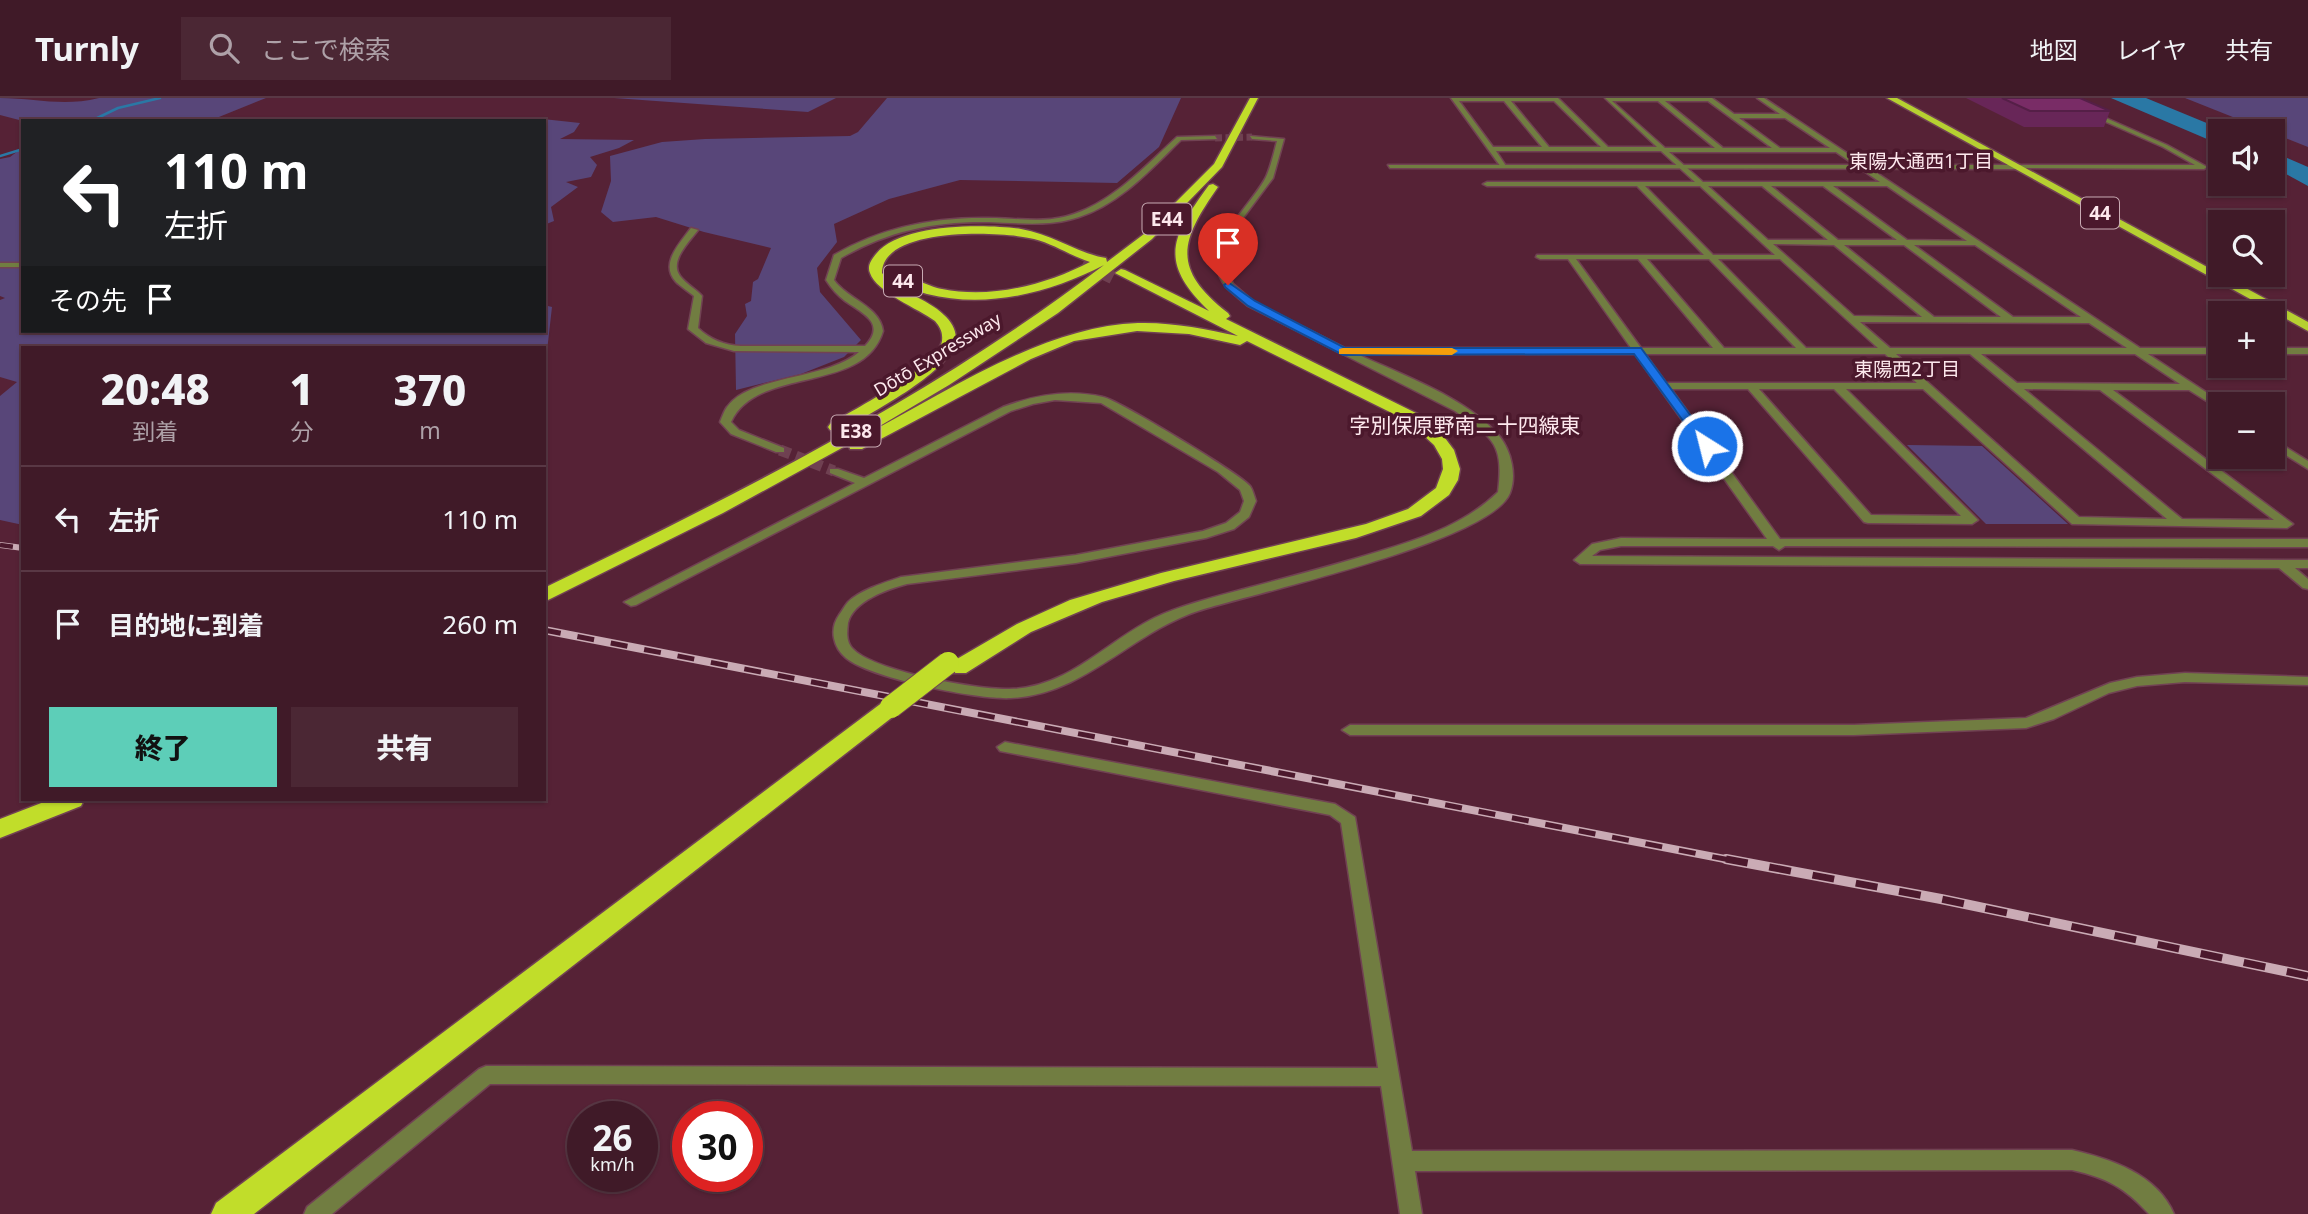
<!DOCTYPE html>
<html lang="ja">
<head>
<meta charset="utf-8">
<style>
	body { margin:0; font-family:"Noto Sans","Noto Sans JP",sans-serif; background:#4b2734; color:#f1f3f6; height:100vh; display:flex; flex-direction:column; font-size:26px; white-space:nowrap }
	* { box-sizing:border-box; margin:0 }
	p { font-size:23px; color:#aea1a8 }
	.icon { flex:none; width:38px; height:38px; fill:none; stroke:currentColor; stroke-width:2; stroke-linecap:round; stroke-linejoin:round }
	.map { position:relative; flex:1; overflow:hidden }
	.details { position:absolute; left:21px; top:248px; width:525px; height:455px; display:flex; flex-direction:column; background:#401a28; border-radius:0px; box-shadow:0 2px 5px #0004,0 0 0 2px #593845 }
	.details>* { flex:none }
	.guide { position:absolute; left:21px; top:21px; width:525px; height:214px; border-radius:0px; box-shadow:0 2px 5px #0004,0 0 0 2px #593845; background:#202124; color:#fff; overflow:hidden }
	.buttons { position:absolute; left:2208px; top:21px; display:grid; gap:14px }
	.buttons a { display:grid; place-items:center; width:77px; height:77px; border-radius:0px; background:#401a28; box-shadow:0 2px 5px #0004,0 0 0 2px #593845; font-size:35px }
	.speed { position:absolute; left:567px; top:1003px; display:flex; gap:14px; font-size:35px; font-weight:700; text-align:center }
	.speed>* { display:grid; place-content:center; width:91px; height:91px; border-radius:50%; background:#401a28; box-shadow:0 2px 5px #0004,0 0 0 2px #593845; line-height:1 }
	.speed small { font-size:18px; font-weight:400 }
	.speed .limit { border:10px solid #d22; background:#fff; color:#111 }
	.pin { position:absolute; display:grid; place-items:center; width:60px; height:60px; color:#fff; margin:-72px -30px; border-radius:50% 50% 50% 0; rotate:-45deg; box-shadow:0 0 7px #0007 }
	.pin .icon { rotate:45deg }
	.me { position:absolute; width:77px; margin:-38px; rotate:324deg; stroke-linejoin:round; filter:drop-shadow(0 0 5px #0008) }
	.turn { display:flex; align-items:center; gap:24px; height:147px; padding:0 28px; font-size:32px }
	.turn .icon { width:91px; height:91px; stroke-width:2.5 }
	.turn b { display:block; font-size:49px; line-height:60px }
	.then { display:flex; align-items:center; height:66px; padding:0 28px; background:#0003; gap:14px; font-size:26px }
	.eta { display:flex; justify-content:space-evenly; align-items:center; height:119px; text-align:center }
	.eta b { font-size:42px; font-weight:800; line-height:49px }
	.action { display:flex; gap:14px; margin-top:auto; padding:14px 28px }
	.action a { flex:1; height:80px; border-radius:0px; background:#5dceb8; color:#111; font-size:28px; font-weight:800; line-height:80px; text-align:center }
	.action a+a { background:#4b2734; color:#f1f3f6 }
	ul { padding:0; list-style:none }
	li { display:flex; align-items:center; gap:21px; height:105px; padding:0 28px; border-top:2px solid #593845 }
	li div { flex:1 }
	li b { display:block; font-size:26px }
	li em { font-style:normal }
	header { display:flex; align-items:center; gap:42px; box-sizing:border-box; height:98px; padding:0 35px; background:#401a28; border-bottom:2px solid #593845 }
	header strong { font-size:33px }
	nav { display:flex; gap:38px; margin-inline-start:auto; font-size:24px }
	.search { width:490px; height:63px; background:#4b2734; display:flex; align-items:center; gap:18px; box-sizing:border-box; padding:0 24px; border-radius:0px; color:#aea1a8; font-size:26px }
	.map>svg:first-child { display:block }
	.green { fill:#584679 }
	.water { fill:#2a78a5 }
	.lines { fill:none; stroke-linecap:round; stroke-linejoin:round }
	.stream { stroke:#2a78a5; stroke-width:2.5 }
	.minor-tunnel-far1 { stroke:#6f4051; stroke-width:7; stroke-dasharray:7 3.5; stroke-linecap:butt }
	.minor-tunnel { stroke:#6f4051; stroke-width:11; stroke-dasharray:11 6; stroke-linecap:butt }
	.motorway-tunnel { stroke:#6f4051; stroke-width:13; stroke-dasharray:13 7; stroke-linecap:butt }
	.minor-casing { stroke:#714253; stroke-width:3 }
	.tertiary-casing { stroke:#714253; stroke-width:3 }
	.trunk-casing { stroke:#714253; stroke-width:3 }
	.motorway-casing { stroke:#714253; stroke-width:3 }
	.minor { fill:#717d41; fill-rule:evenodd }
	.tertiary { fill:#717d41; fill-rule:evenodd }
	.trunk { fill:#b6d031; fill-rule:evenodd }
	.motorway { fill:#c1dd2a; fill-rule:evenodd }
	.rail-far2-casing { stroke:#caabb5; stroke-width:6 }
	.rail-far1-casing { stroke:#caabb5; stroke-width:8 }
	.rail-casing { stroke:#caabb5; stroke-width:10 }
	.rail-far2 { stroke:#4b182c; stroke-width:4.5; stroke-dasharray:13; stroke-linecap:butt }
	.rail-far1 { stroke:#4b182c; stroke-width:5; stroke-dasharray:17; stroke-linecap:butt }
	.rail { stroke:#4b182c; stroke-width:7; stroke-dasharray:22; stroke-linecap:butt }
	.motorway-bridge-casing { stroke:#714253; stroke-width:24; stroke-linecap:butt }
	.motorway-bridge { stroke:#c1dd2a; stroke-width:22 }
	.wall { fill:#682658 }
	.building { fill:#792c66; stroke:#551f47; stroke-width:2 }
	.route { fill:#1a73e8; stroke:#114b97; stroke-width:2 }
	.slow { fill:#f59e0b }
	.labels { text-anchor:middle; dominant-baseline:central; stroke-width:7; stroke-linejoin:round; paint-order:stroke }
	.far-street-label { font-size:18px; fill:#fde8ed; stroke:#4b182c }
	.far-neighbourhood-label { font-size:19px; fill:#fde8ed; stroke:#4b182c }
	.shield { fill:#4b182c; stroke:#c8aab3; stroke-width:2 }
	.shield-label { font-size:19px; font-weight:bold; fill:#fde8ed }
	.far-quarter-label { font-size:21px; fill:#fde8ed; stroke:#4b182c }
</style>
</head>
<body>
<header>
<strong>Turnly</strong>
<div class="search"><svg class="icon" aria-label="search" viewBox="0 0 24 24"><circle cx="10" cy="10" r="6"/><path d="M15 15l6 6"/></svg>ここで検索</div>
<nav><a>地図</a><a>レイヤ</a><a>共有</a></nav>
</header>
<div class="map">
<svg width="2308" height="1116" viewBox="0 0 2308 1116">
	<rect width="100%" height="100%" fill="#562236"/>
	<g class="green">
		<path d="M 0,0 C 36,0 62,9 99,0 L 266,0 L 209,23 L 23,23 L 0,17 Z"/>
		<polygon points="614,0 836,0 808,14"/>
		<polygon points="887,0 1181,0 1159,49 1117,85 960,82 889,101 834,126 837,144 817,170 820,194 861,242 844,259 801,276 736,292 735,236 747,218 745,206 751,203 753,184 758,181 771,150 704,134 656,119 613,124 601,114 611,83 610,58 662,44 705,41 850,38 858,34"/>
		<polygon points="2185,0 2308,0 2308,49"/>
		<polygon points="543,21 580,25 574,34 560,41 634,42 619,50 590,59 597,67 591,79 566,84 578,89 551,109 554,123 544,127 544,23 511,23"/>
		<polygon points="20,46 23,46 23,233 544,233 544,207 552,209 546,262 544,250 23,250 23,427 0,422 0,298 17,284 0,279 0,202 5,200 0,198 0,61 10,59 22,50"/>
		<polygon points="1907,347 1982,348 2068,426 1986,426"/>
	</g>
	<g class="water">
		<polygon points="2111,0 2146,0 2226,33 2221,33 2221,47"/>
		<polygon points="2273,54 2308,69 2308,88 2273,69"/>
	</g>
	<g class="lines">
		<g class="stream">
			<polyline points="91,23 118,10 160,0"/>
			<polyline points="0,58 23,51"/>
		</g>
		<polyline class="minor-tunnel-far1" points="1215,40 1252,39"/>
		<polyline class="minor-tunnel" points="780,352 834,373"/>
		<polyline class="motorway-tunnel" points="1083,165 1113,180"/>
		<defs>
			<g id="minor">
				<path d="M 1451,0 L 1558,0 L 1608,49 L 1657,49 L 1605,0 L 1712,0 L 1734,16 L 1780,16 L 1757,0 L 1764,0 L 2140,250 L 2221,250 L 2221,256 L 2148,256 L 2224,306 L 2221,306 L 2221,312 L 2189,292 L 2113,292 L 2293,426 L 2287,430 L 2072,426 L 1923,291 L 1846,291 L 1978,422 L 1972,426 L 1868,425 L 1864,424 L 1748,291 L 1671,291 L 1780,441 L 2308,441 L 2308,449 L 1785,448 L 1779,452 L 1773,448 L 1621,448 L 1600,452 L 1592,458 L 2308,462 L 2308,470 L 2295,470 L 2308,481 L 2308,491 L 2303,490 L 2279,470 L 1580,466 L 1574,462 L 1592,446 L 1621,440 L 1767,441 L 1635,256 L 1357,256 C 1402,277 1468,300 1500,339 C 1511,353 1517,377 1510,395 C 1491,444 1253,495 1198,513 C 1131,535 1084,597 1011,600 C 978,602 870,580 846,560 C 833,549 829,531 839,517 C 842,513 845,507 848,504 C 860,492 886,484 901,479 L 1076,457 L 1203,433 L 1226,425 L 1240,414 L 1244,403 L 1240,392 L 1218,374 L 1101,305 L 1055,302 L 1033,306 L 1011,313 L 636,507 L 631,508 L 624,504 L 855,385 L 830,375 L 830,371 L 838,371 L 864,380 L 1003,309 C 1035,297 1069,291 1103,299 C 1118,302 1240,376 1250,388 C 1253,392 1254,398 1256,403 L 1249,419 L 1234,431 L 1206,440 L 1076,465 L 907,486 C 888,491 853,503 848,525 C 847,534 846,543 852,550 C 872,573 978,592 1009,591 C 1068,590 1104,545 1154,520 C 1182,507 1214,499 1244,491 C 1292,478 1340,466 1387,451 C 1428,438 1466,425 1498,394 C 1504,345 1493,340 1455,313 L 1248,208 C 1241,202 1233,196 1227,190 C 1195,153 1251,109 1266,79 C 1271,68 1274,54 1277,43 L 1252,41 L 1250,38 L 1284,41 L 1273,80 L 1243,120 L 1229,147 L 1226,168 L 1233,186 L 1254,204 L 1345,250 L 1631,250 L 1568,161 L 1540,161 L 1536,159 L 1537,157 L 1704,157 L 1637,88 L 1487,88 L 1483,86 L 1487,84 L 1695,84 L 1661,53 L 1496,53 L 1506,68 L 1501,69 ZM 1459,3 L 1504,3 L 1542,49 L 1493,49 ZM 1511,3 L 1554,3 L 1601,49 L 1549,49 ZM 1612,3 L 1658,3 L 1715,50 L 1665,50 ZM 1665,3 L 1708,3 L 1772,50 L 1723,50 ZM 1739,20 L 1785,20 L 1830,50 L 1780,50 ZM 1669,54 L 1836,54 L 1880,84 L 1703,84 ZM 1645,88 L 1700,88 L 1775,157 L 1713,157 ZM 1708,88 L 1762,88 L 1828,142 L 1768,142 ZM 1771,88 L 1823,88 L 1897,142 L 1838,142 ZM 1833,88 L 1887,88 L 1967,143 L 1907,142 ZM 1773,146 L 1834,147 L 1922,219 L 1854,218 ZM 1844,147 L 1904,147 L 2001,219 L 1934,219 ZM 1914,147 L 1975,147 L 2081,219 L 2013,219 ZM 1576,161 L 1638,161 L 1713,250 L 1641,250 ZM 1647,161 L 1709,161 L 1796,250 L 1724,250 ZM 1718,161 L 1780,161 L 1878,250 L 1806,250 ZM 1860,224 L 2089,225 L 2127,250 L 1890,250 ZM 1645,256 L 1885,256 L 1917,285 L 1666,285 ZM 1896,256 L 1970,256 L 2167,421 L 2079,419 ZM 1981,256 L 2135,256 L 2180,286 L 2017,285 ZM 1759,291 L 1834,291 L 1961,418 L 1871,417 ZM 2024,291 L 2100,292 L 2274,422 L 2182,421 Z"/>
				<polygon points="2090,13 2167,47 2207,69 2204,71 2014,70 2016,67 2195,67 2163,49 2088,16"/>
				<path d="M 1215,38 L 1217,41 L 1181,42 C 1151,71 1120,106 1079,119 C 1049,129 1020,125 989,124 C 936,123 887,133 841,160 L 834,182 C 847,201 880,208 883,233 C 864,297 757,267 731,324 L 739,332 L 784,350 L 784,354 L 776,354 L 731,336 L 720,324 C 722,319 724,313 727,309 C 749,277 827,282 859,254 L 734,253 L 706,245 L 688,231 L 694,198 C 688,193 681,189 676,184 C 659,166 680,145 691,130 L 698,132 C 689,144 669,163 680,178 C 686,186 696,191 702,198 L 698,230 C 711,242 724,247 741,248 L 865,248 C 887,225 862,215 845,203 C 837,197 831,190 826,182 L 834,157 C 882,129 934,119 989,120 C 1018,120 1046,126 1074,116 C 1115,102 1146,67 1177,39 Z"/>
				<rect x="0" y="165" width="23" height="4"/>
				<rect x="2273" y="250" width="35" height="6"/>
				<polygon points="2273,341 2308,363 2308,371 2273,349"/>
				<polygon points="2185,575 2308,579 2308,587 2185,584 2137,588 2109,595 2054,621 2026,630 1854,637 1350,637 1342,632 1350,627 1854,627 2026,620 2110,585 2137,579"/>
				<path d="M 1005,644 L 1335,706 L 1355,719 L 1412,1053 L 2072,1052 C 2111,1061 2157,1076 2174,1116 L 2149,1116 C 2124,1089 2107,1080 2072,1072 L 1415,1073 L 1422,1116 L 1400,1116 L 1381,988 L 490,986 L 332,1116 L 304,1116 L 307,1109 L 479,971 L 486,968 L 1378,970 L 1341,725 L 1330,717 L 1000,653 L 997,649 Z"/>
			</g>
			<polygon id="tertiary" points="1388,67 2016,67 2019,69 2016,71 1390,70"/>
			<polygon id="trunk" points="1887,0 1897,0 2308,224 2308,233"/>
			<g id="motorway">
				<path d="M 1250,0 L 1258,0 L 1222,69 L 1152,141 L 1058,215 L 949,287 L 863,338 C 945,295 1044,228 1138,225 C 1172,224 1205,231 1238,238 L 1115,175 L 1121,171 L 1125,172 L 1209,213 C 1157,163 1172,138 1209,87 L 1213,86 L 1218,89 C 1181,142 1170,170 1228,215 L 1230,218 L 1226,221 L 1420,317 L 1445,340 L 1454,352 L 1460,371 L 1458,382 L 1449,397 L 1421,418 L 1356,440 L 1174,483 L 1102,504 L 1031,534 L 966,575 L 950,575 L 947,570 L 950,565 L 1017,526 L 1070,502 L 1161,475 L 1366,426 L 1408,411 L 1436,390 L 1443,371 L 1442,361 L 1434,347 L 1408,323 L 1247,243 L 1240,247 L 1189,236 L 1137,233 L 1074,243 L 1031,261 L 862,351 L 850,351 L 849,346 L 723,415 L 544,504 L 544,490 C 738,396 933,298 1104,167 C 1050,195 987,211 927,196 C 914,192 898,188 889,178 L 891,175 C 903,173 927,189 942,191 C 991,201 1046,187 1090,164 C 1071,158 1054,146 1034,141 C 1003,133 882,128 882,175 C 898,195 926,199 944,217 C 952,224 958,235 955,245 C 947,276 869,316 842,332 L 830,332 L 828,329 L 830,326 C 853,312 938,268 942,243 C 943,234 940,229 935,223 C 919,211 876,194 870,175 C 867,168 871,162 876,156 C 901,125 985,126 1021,131 C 1052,136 1079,156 1106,160 L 1107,164 L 1144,136 L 1214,66 Z"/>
				<polygon points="891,602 899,604 902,609 899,614 254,1116 211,1116 216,1105 883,604"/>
				<polygon points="49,702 84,702 81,708 0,740 0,721"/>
			</g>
		</defs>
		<use href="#minor" class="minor-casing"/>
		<use href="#tertiary" class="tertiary-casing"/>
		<use href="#trunk" class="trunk-casing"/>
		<use href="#motorway" class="motorway-casing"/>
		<use href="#minor" class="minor"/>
		<use href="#tertiary" class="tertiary"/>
		<use href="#trunk" class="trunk"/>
		<use href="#motorway" class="motorway"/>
		<defs>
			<polyline id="rail-far2" points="0,447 23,450"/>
			<polyline id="rail-far1" points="544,532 1735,763"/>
			<polyline id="rail" points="1726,761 1941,801 2308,878"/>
		</defs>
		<use href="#rail-far2" class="rail-far2-casing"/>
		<use href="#rail-far1" class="rail-far1-casing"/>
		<use href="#rail" class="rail-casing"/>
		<use href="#rail-far2" class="rail-far2"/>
		<use href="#rail-far1" class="rail-far1"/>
		<use href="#rail" class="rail"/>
		<defs>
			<polyline id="motorway-bridge" points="891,609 948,565"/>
		</defs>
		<use href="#motorway-bridge" class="motorway-bridge-casing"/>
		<use href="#motorway-bridge" class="motorway-bridge"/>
	</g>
	<polygon class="wall" points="1966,0 2080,0 2110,13 2104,29 2024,29"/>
	<polygon class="building" points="2002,0 2080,0 2110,13 2030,13"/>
	<polygon class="route" points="1228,184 1255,203 1345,250 1641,250 1713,348 1712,350 1703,350 1634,256 1343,257 1248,208 1225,189 1224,187"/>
	<polygon class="slow" points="1343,250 1452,250 1458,253 1452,257 1339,256 1339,251"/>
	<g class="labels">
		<g class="far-street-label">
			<text transform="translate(937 256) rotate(-31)">Dōtō Expressway</text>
		</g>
		<g class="far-neighbourhood-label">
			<text x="1921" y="63">東陽大通西1丁目</text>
			<text x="1907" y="271">東陽西2丁目</text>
		</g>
		<g class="shield">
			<rect x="2081" y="99.5" width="38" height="31" rx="5"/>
			<rect x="1142.5" y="105.5" width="49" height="31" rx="5"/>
			<rect x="884" y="167.5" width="38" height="31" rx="5"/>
			<rect x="831.5" y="317.5" width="49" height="31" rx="5"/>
		</g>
		<g class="shield-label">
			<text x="2100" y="115">44</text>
			<text x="1167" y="121">E44</text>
			<text x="903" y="183">44</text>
			<text x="856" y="333">E38</text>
		</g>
		<g class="far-quarter-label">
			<text x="1465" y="327">字別保原野南二十四線東</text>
		</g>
	</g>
</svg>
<div class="buttons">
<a><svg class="icon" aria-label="sound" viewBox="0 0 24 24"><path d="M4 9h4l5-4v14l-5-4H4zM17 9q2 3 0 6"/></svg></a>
<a><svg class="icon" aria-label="search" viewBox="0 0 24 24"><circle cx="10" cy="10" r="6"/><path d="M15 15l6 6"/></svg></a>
<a>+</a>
<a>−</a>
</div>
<div class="speed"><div>26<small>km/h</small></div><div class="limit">30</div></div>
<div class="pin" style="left:1228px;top:187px;background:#d93025"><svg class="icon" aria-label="arrive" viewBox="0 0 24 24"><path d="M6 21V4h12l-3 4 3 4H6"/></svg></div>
<svg class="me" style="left:1707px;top:348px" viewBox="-20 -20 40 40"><circle r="17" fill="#1a73e8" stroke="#fff" stroke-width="3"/><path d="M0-11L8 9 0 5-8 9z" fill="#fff"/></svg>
<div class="guide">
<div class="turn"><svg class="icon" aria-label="left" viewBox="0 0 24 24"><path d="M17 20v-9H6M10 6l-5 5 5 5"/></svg><div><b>110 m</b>左折</div></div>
<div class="then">その先<svg class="icon" aria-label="arrive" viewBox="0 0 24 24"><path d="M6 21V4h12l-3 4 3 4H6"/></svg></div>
</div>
<section class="details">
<div class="eta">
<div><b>20:48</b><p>到着</p></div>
<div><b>1</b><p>分</p></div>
<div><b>370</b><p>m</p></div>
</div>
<ul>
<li><svg class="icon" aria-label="left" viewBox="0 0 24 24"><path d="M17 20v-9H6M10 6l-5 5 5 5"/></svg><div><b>左折</b></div><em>110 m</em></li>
<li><svg class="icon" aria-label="arrive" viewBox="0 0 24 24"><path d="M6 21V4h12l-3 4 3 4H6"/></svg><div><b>目的地に到着</b></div><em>260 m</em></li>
</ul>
<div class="action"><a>終了</a><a>共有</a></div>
</section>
</div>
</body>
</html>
